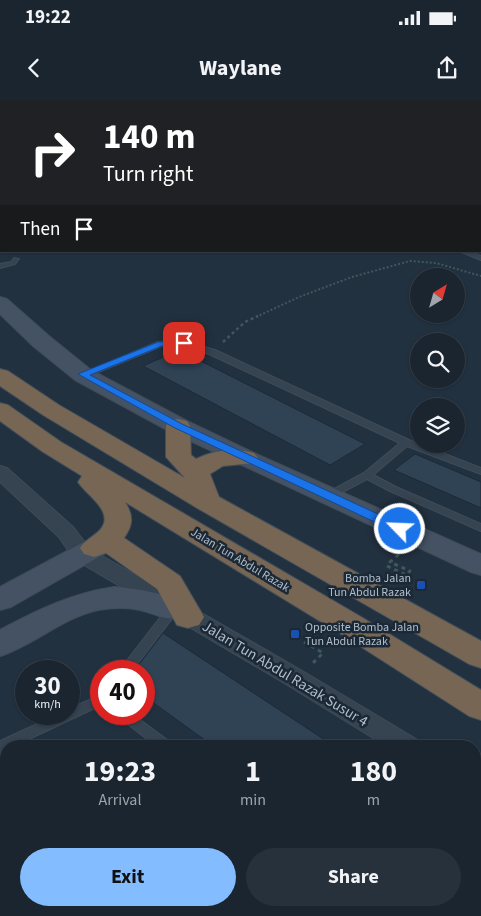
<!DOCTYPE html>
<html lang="en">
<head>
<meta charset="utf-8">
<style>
	body { margin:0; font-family:"Source Sans 3",sans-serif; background:#27313c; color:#f1f3f6; height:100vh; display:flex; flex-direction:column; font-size:19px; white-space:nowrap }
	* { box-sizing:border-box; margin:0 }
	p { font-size:16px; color:#9fa5ab }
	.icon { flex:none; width:28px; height:28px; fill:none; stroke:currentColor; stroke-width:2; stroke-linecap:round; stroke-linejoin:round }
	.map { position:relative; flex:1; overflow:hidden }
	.details { position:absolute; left:0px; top:640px; width:481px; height:176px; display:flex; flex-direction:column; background:#1a2530; border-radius:20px 20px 0 0; box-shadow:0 1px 4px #0004,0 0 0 1px #38424c }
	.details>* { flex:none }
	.guide { position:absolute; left:0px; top:0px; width:481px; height:152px; box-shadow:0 1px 4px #0004,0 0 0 1px #38424c; background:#202124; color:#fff; overflow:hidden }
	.needle { width:32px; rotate:37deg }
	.buttons { position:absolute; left:410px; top:168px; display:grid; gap:10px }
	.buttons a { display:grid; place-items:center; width:55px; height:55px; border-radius:50%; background:#1a2530; box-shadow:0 1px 4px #0004,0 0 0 1px #38424c; font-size:25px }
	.speed { position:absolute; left:15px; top:560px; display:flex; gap:10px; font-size:25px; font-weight:700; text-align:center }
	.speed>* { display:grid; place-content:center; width:65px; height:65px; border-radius:50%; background:#1a2530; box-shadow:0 1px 4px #0004,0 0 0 1px #38424c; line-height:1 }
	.speed small { font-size:12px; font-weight:400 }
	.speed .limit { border:8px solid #d22; background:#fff; color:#111 }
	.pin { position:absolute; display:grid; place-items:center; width:42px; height:42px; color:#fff; margin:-21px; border-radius:10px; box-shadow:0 2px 8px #0006 }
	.me { position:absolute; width:55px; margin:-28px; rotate:294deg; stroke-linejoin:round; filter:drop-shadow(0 0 4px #0008) }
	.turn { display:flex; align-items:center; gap:18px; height:105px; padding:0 20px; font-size:22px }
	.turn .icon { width:65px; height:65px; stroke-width:2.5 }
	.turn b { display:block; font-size:35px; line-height:42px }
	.then { display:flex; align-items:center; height:48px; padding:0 20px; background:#0003; gap:10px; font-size:19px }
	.eta { display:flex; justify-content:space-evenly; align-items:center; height:85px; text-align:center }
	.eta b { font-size:30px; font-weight:700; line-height:35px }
	.action { display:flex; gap:10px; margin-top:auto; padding:10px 20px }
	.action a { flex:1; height:58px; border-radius:30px; background:#83bcff; color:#111; font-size:20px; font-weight:700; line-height:58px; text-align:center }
	.action a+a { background:#27313c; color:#f1f3f6 }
	.status { display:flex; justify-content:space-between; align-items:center; height:35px; padding:0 25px; background:#1a2530; direction:ltr }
	.status svg { height:14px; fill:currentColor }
	header { display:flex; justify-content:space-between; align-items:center; height:65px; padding:0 20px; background:#1a2530; font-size:22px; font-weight:700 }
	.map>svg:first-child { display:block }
	.building { fill:#304355; stroke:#1d2a37 }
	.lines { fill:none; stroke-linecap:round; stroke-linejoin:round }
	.lane-casing { stroke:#3f4c59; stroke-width:2 }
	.street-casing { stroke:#3f4c59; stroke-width:2 }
	.secondary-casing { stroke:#3f4c59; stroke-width:2 }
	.highway-casing { stroke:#414e5b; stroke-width:2 }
	.path-far2 { stroke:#3d5959; stroke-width:2; stroke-dasharray:2 2; stroke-linecap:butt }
	.path-far1 { stroke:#3d5959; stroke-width:2.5; stroke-dasharray:3 3; stroke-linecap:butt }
	.path { stroke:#3d5959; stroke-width:3; stroke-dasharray:4 4; stroke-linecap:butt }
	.lane { fill:#364350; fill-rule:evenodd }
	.street { fill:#364350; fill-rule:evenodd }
	.secondary { fill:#445263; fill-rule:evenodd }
	.highway { fill:#776653; fill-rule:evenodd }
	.route { fill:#1a73e8; stroke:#114b97 }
	.transit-dot { fill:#1a4fb4; stroke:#1b2835; stroke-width:2 }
	.labels { text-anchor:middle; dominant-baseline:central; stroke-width:5; stroke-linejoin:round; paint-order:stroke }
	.street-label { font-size:12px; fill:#b2becb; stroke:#1b2835 }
	.poi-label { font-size:12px; fill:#b2becb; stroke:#1b2835; text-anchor:end }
	.near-street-label { font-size:15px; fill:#b2becb; stroke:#1b2835 }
</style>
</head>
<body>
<div class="status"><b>19:22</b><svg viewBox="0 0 49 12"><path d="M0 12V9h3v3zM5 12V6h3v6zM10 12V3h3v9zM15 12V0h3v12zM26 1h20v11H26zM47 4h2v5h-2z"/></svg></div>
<header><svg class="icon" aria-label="back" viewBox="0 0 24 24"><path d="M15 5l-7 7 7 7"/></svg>Waylane<svg class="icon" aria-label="share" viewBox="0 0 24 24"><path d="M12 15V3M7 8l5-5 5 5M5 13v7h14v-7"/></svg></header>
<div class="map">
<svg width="481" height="816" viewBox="0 0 481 816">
	<rect width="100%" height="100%" fill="#223140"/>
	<g class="building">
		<polygon points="179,250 365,344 330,365 143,266"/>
		<polygon points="415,354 481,382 481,408 394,370"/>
		<polygon points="163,533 334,646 213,646 144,596 144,571 134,571"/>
	</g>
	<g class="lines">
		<defs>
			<g id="lane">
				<polygon points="1,39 1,43 0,44 0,40"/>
				<polygon points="0,69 1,70 1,74 0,73"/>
				<rect x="480" y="74" width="1" height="4"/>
				<rect x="0" y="80" width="1" height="4"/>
				<rect x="0" y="134" width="1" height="4"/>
				<polygon points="459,151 469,151 481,156 481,160"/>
				<polygon points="14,158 19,159 15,164 0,168 0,164 11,162"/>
				<polygon points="184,241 215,250 409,340 481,368 481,374 407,346 373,375 396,387 481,424 481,431 390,391 367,379 331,398 325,398 323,396 325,394 364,373 400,343 209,254 183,245 162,246 86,277 80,277 79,275 158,242"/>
				<polygon points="173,505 177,506 179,509 177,512 132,571 119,571 169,506"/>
				<polygon points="101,595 101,605 14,646 6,646 6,650 0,652 0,641 59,614 69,614 69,609"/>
				<polygon points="117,614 132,614 170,642 171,646 156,646 119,617"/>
				<polygon points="6,772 6,786 0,789 0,775"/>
				<polygon points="379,810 399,810 403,816 383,816"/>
			</g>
			<g id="street">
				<polygon points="77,0 167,0 168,1 77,1"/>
				<rect x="480" y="8" width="1" height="6"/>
				<rect x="0" y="9" width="1" height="6"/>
				<polygon points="0,366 7,368 73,427 90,449 304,572 416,639 420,646 386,646 286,584 74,459 59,437 0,382"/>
				<polygon points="475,677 481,679 481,703 475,701"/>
			</g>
			<g id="secondary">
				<polygon points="0,197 7,199 49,236 91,270 187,321 254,353 481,454 481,475 471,472 169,331 75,280 33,246 0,214"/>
				<polygon points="94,439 104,442 108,448 104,454 11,507 0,510 0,487 84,442"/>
				<path d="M 114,487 C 139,488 161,494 184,501 L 189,509 L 184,517 C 166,522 157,514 140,510 C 126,507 111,508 98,510 C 62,518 34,545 0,556 L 0,530 C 37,510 73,493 114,487 Z"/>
			</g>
			<g id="highway">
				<path d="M 0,269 L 8,271 L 59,305 L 185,378 L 166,357 L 166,326 L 169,321 L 178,319 L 187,321 L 190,326 L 191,355 L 196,359 C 214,350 235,348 254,353 L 258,358 L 254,363 L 223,366 L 210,374 L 219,397 L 481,541 L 481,568 L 469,564 L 197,408 L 43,315 L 0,286 Z"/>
				<path d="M 0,303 L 8,305 L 61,342 L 363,518 L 481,590 L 481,620 L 469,616 L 341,534 L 125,402 C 134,416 133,425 124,438 L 180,476 L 204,517 L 199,525 L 188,528 L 177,525 L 157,489 L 106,453 L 94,457 L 84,454 L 80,448 C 85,440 93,437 100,430 C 116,412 86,395 78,382 L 82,376 L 43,352 L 0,321 Z"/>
			</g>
		</defs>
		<use href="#lane" class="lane-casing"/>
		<use href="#street" class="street-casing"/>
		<use href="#secondary" class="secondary-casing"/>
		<use href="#highway" class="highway-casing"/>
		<polyline class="path-far2" points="256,217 299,197 352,177 410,161 436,163 481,176"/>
		<polyline class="path-far1" points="223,242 245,222 258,216"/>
		<g class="path">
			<polyline points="387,466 406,475 410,471 390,462 403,451"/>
			<polyline points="304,542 323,553 311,565"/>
		</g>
		<use href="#lane" class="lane"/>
		<use href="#street" class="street"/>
		<use href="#secondary" class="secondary"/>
		<use href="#highway" class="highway"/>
	</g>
	<polygon class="route" points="184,241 189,243 187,245 162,246 90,275 182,324 404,426 406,429 404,432 396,432 175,328 78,274 158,242"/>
	<g class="transit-dot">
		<rect x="416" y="480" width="10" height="10" rx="2.5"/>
		<rect x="290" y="529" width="10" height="10" rx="2.5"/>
	</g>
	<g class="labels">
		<g class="street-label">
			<text transform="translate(240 460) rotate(31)">Jalan Tun Abdul Razak</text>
		</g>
		<g class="poi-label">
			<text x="411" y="478">Bomba Jalan<tspan x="411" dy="14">Tun Abdul Razak</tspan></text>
			<text x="305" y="527" text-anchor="start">Opposite Bomba Jalan<tspan x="305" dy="14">Tun Abdul Razak</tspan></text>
		</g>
		<g class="near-street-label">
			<text transform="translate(285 574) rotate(31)">Jalan Tun Abdul Razak Susur 4</text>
		</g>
	</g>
</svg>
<div class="buttons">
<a><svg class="needle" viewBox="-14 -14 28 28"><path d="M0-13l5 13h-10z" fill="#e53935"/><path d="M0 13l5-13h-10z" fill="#9fa5ab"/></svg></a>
<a><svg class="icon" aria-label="search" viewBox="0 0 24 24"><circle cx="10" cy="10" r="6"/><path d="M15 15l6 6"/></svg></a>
<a><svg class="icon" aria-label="layers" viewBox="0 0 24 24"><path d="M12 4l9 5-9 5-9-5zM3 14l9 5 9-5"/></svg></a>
</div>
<div class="speed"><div>30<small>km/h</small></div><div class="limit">40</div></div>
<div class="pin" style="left:184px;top:243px;background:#d93025"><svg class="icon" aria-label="arrive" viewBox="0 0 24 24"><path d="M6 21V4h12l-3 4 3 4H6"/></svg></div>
<svg class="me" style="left:400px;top:429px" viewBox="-20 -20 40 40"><circle r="17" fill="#1a73e8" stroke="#fff" stroke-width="3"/><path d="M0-11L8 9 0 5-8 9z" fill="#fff"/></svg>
<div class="guide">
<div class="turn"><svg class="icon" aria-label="right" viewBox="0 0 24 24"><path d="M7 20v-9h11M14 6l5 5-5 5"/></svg><div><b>140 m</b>Turn right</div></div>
<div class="then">Then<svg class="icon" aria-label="arrive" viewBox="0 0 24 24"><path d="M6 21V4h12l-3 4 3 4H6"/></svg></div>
</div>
<section class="details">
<div class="eta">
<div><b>19:23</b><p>Arrival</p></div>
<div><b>1</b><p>min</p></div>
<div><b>180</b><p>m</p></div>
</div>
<div class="action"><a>Exit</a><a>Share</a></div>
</section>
</div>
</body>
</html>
